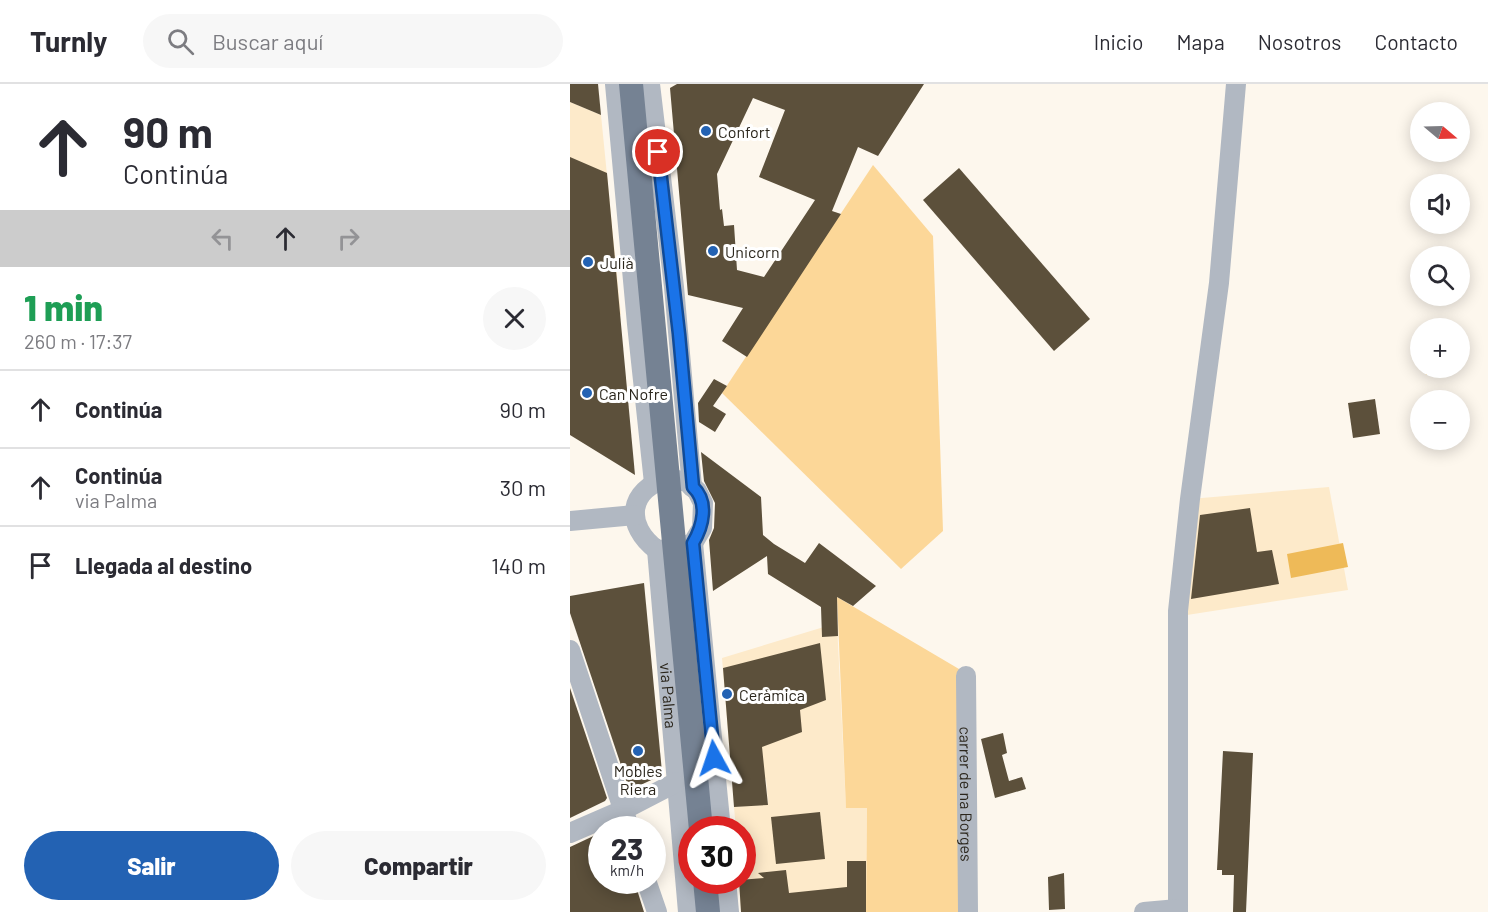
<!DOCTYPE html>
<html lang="es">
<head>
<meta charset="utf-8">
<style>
	body { margin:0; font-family:Barlow,sans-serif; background:#f7f7f7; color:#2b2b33; height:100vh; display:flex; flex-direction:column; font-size:22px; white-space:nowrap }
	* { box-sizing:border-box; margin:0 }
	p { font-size:20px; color:#7c7c81 }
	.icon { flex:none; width:33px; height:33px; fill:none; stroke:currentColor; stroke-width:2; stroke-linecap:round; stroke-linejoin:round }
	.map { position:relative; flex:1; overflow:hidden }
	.sheet { display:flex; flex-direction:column; background:#fff; width:570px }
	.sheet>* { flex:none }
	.banner { background:#fff; color:#2b2b33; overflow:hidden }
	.needle { width:39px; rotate:109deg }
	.buttons { position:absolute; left:840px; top:18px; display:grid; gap:12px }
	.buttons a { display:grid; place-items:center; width:60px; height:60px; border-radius:50%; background:#fff; box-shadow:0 3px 15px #0003; font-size:30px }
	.speed { position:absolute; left:18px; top:732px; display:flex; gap:12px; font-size:30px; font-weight:700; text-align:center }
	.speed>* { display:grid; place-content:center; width:78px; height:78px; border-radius:50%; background:#fff; box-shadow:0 3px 15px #0003; line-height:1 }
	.speed small { font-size:15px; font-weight:400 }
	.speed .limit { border:9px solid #d22; background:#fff; color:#111 }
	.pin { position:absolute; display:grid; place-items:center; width:51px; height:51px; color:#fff; margin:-26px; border:3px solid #fff; border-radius:50%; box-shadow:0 2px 6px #0007 }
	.me { position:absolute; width:66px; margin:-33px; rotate:355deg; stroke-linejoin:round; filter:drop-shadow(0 0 4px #0008) }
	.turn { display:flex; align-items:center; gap:21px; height:126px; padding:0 24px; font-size:27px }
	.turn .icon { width:78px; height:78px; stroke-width:2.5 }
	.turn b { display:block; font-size:42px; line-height:51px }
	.lanes { display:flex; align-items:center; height:57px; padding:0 24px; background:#0003; justify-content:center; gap:30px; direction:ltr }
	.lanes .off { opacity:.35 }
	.round { display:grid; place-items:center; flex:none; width:63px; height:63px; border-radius:32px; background:#f7f7f7 }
	.headline { display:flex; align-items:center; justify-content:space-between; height:102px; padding:0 24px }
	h1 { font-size:36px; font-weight:800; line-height:45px; color:#1e9e55 }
	.cta { display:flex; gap:12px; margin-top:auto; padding:12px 24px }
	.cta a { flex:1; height:69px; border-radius:36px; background:#2362b3; color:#fff; font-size:24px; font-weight:800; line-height:69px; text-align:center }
	.cta a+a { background:#f7f7f7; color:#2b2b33 }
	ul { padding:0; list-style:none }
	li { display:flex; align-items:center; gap:18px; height:78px; padding:0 24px; border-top:2px solid #e1e1e2 }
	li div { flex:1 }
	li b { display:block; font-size:22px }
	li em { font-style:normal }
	header { display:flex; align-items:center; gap:36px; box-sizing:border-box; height:84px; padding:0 30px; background:#fff; border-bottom:2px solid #e1e1e2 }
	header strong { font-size:28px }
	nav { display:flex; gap:33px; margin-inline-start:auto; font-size:21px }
	.search { width:420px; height:54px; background:#f7f7f7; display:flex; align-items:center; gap:15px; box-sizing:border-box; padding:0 21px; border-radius:33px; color:#7c7c81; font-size:22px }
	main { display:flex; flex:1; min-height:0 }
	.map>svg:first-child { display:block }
	.built { fill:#fdeaca }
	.green { fill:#fcd798 }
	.water { fill:#eeba58 }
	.building { fill:#5c503b; fill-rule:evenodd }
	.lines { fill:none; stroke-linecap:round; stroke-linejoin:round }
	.minor { stroke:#b1b8c2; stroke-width:20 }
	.major { stroke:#758293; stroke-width:24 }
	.route-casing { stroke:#114b97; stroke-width:15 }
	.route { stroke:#1a73e8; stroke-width:10 }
	.poi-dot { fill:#2362b3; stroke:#fff; stroke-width:2 }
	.labels { text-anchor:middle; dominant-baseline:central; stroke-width:6; stroke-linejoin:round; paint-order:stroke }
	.poi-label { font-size:16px; fill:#2b261c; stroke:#fff; text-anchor:start }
	.street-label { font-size:16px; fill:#2b261c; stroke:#fff }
</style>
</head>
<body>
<header>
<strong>Turnly</strong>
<div class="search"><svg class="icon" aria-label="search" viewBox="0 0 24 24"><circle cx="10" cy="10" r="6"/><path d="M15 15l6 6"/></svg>Buscar aquí</div>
<nav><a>Inicio</a><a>Mapa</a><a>Nosotros</a><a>Contacto</a></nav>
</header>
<main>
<section class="sheet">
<div class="banner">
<div class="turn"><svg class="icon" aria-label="ahead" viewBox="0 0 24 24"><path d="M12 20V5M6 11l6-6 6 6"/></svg><div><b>90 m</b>Continúa</div></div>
<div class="lanes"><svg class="icon off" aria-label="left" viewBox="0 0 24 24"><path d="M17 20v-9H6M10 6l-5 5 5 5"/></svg><svg class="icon" aria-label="ahead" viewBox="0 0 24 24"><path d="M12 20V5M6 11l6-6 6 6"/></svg><svg class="icon off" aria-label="right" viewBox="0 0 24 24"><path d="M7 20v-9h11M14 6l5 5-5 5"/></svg></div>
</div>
<div class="headline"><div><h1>1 min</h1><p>260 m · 17:37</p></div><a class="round"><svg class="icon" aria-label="close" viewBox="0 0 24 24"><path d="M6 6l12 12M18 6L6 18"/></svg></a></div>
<ul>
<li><svg class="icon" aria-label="ahead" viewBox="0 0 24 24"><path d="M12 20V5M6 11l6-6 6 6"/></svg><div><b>Continúa</b></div><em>90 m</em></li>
<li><svg class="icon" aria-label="ahead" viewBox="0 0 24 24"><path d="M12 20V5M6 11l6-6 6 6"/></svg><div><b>Continúa</b><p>via Palma</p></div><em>30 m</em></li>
<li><svg class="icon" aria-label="arrive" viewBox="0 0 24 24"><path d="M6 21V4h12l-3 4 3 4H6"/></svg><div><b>Llegada al destino</b></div><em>140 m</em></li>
</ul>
<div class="cta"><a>Salir</a><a>Compartir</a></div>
</section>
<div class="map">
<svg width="918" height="828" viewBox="0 0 918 828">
	<rect width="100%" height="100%" fill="#fdf7ed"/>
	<g class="built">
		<polygon points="0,18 31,31 51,231 0,210"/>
		<polygon points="759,403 778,506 617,531 620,415"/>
		<polygon points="267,539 276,723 297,723 296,828 171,828 169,797 172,796 172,746 166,745 164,723 198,720 196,695 162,698 152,574"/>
	</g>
	<g class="green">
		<polygon points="303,81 363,152 373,447 331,485 152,309"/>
		<polygon points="267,513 389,585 393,828 296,828 297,724 276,724"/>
	</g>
	<g class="water">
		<polygon points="855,284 881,284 881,287 856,291"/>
		<polygon points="773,459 778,483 721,494 717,470"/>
	</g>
	<g class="building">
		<polygon points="0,0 28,0 31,31 0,18"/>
		<path d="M 107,0 L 354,0 L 308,72 L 288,63 L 262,127 L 271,130 L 177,273 L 152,257 L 173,224 L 118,211 L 100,4 ZM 183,14 L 215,26 L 189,93 L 245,116 L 194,193 L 167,186 L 164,141 L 154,142 L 152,125 L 150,126 L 147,90 Z"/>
		<polygon points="0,73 37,89 65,391 0,351"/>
		<polygon points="389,84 520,235 484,267 353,116"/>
		<polygon points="144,295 157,302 143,322 156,330 145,348 129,338 128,319"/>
		<polygon points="805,315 810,350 783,354 778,319"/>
		<polygon points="131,368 191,413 193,451 204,460 235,479 249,459 306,502 283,522 267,513 268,552 252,553 251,523 198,490 197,472 143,507 139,456 144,444 145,419 134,397"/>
		<polygon points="680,424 687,468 702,466 709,500 621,515 630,431"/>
		<polygon points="74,499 92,688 90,692 64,704 58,702 0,529 0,512"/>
		<polygon points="250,559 256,616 230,626 232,648 192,663 198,721 164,723 153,584"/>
		<polygon points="0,604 37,714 35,717 0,734"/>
		<polygon points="433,649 437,669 432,671 439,697 452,693 456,705 425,714 411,655"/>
		<polygon points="653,667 683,669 676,828 663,828 664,791 652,791 652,786 647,786"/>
		<polygon points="250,728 255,775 206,780 201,733"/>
		<polygon points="32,748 32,796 64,796 74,828 0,828 0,763"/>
		<polygon points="277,777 296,777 296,828 171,828 169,796 194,794 188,789 216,786 219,809 277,803"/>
		<polygon points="494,789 495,825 479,826 478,793"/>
	</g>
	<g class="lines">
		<g class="minor">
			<polyline points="45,0 67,240 84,399"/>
			<polyline points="80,0 104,203 122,403"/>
			<path d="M 98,394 L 117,398 L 127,407 L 133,419 L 132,444 L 123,459 L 105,465 L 87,466 C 54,441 58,406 98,394 Z"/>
			<polyline points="0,437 65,431"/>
			<polyline points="123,459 151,746"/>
			<path id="s1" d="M 87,466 L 118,828"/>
			<polyline points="0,566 60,746"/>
			<path id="s2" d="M 396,592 L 398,828"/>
			<polyline points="0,749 53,726 107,698"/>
			<polyline points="76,796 87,828"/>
			<polyline points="156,796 159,828"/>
			<polyline points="608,825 608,527 620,415 649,199 666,0"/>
			<polyline points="574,828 608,825 608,828"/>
		</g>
		<g class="major">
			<polyline points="61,0 131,746"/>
			<polyline points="135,796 138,828"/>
		</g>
	</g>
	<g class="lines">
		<defs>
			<path id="route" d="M 88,68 L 109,250 L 123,403 C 139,418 133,442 123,459 L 144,674"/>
		</defs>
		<use href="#route" class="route-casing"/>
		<use href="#route" class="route"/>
	</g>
	<g class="poi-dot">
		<circle cx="136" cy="47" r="6"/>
		<circle cx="143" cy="167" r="6"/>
		<circle cx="18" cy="178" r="6"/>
		<circle cx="17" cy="309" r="6"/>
		<circle cx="157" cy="610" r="6"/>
		<circle cx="68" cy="667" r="6"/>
	</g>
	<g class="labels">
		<g class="poi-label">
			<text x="148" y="47">Confort</text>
			<text x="155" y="167">Unicorn</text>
			<text x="30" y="178">Julià</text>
			<text x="29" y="309">Can Nofre</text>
			<text x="169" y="610">Ceràmica</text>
			<text x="68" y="686" text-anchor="middle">Mobles<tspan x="68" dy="18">Riera</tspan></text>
		</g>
		<g class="street-label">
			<text stroke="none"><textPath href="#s1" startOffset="146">via Palma</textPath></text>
			<text stroke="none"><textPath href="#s2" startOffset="118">carrer de na Borges</textPath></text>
		</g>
	</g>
</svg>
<div class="buttons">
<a><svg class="needle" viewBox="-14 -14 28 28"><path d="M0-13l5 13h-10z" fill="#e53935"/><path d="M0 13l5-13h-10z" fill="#7c7c81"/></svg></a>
<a><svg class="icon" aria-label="sound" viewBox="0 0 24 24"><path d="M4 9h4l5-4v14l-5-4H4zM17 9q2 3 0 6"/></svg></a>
<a><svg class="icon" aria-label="search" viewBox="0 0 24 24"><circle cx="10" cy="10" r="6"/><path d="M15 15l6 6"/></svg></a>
<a>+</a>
<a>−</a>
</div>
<div class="speed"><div>23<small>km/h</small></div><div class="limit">30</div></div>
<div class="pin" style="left:88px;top:68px;background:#d93025"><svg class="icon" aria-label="arrive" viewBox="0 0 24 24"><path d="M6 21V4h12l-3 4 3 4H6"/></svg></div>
<svg class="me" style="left:144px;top:674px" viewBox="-20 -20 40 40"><path d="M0-17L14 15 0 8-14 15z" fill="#1a73e8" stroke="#fff" stroke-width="4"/></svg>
</div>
</main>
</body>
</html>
